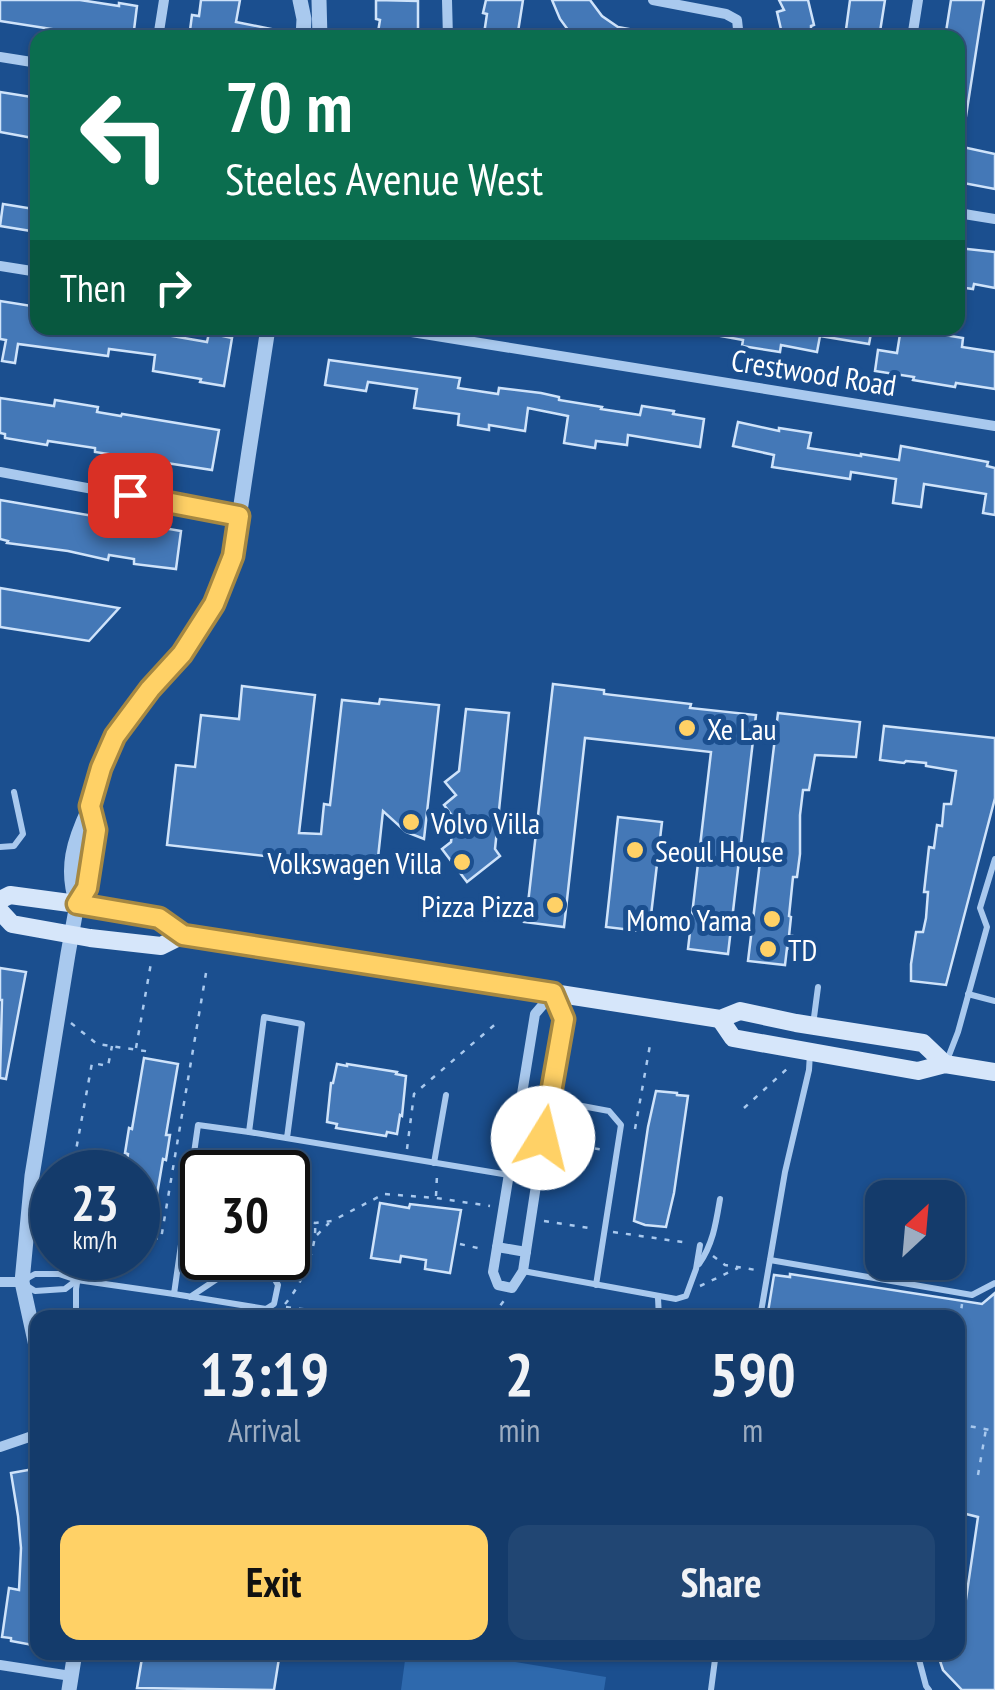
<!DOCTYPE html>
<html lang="en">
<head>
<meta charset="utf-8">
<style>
	body { margin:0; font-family:"PT Sans Narrow",sans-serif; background:#214673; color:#f1f3f6; height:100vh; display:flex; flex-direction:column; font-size:38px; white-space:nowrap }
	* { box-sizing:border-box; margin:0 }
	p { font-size:32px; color:#9dadc1 }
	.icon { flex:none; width:55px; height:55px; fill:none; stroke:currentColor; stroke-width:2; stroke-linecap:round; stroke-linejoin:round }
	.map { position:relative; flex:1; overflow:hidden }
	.sheet { position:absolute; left:30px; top:1310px; width:935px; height:350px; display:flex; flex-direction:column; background:#143b6b; border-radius:20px; box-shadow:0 2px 8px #0004,0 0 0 2px #33557e }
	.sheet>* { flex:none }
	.guide { position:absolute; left:30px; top:30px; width:935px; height:305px; border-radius:20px; box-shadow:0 2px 8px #0004,0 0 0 2px #33557e; background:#0b6e4f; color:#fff; overflow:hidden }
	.needle { width:65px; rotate:26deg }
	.tools { position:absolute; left:865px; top:1180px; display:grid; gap:20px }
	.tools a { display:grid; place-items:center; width:100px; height:100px; border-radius:20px; background:#143b6b; box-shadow:0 2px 8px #0004,0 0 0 2px #33557e; font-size:50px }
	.speed { position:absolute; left:30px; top:1150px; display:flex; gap:20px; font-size:50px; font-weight:700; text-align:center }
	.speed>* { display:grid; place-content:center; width:130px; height:130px; border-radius:50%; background:#143b6b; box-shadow:0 2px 8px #0004,0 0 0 2px #33557e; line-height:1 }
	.speed small { font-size:25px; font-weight:400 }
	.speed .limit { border:5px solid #111; border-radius:15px; background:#fff; color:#111 }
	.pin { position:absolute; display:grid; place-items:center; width:85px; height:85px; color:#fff; margin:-42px; border-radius:20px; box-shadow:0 5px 15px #0006 }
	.me { position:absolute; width:110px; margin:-55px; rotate:9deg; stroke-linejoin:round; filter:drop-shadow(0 0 8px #0008) }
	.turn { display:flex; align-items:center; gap:35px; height:210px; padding:0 30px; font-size:45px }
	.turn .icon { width:130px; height:130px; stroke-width:2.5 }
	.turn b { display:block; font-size:70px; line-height:85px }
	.then { display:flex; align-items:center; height:95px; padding:0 30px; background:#0003; gap:20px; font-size:38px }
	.eta { display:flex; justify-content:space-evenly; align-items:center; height:170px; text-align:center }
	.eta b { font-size:60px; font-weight:700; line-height:70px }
	.primary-button { display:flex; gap:20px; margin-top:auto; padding:20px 30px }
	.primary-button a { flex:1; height:115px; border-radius:20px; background:#ffd166; color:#111; font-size:40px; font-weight:700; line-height:115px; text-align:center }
	.primary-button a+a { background:#214673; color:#f1f3f6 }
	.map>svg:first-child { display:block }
	.green { fill:#2e69ad }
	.building { fill:#4478b7; stroke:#cfe3fa; stroke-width:2.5 }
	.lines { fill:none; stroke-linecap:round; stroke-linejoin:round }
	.path { stroke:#a9c9ee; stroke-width:2.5; stroke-dasharray:5 8; stroke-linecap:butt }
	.service { stroke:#a9c9ee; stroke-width:6 }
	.minor { stroke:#a9c9ee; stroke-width:10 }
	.tertiary { stroke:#a9c9ee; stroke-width:15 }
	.secondary { stroke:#d6e6fa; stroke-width:18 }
	.route-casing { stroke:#a68842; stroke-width:25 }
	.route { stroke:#ffd166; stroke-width:18 }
	.poi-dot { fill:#ffd166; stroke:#1b4f8f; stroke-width:4 }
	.labels { text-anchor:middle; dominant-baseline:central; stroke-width:10; stroke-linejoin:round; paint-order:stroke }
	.street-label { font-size:30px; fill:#fff; stroke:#1b4f8f }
	.poi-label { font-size:30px; fill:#fff; stroke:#1b4f8f; text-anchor:start }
</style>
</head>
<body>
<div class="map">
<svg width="995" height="1690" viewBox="0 0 995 1690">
	<rect width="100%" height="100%" fill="#1b4f8f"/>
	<polygon class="green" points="406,1653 462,1653 606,1677 604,1690 401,1690"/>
	<g class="building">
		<polygon points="0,0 80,0 119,6 119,3 137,6 133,38 113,35 113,38 109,38 0,21"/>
		<polygon points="201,0 240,0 236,22 286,32 286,38 189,38 192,15 199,16"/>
		<polygon points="376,0 418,1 418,38 377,38 380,20 376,19"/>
		<polygon points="486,0 523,0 517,38 484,34 487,14 483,13"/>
		<polygon points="552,0 590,0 602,16 618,27 645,32 645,38 574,38 560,19"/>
		<polygon points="779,0 808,0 814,25 811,26 811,38 783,38 777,12 784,10"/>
		<polygon points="850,0 885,0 879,38 845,37"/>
		<polygon points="951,0 984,0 964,129 958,128 958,38 945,38"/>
		<polygon points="0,92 38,98 38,139 0,132"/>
		<polygon points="958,146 995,154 995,189 958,182"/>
		<polygon points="3,204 34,209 31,231 0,226"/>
		<polygon points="958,248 995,252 995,288 974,284 973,289 958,287"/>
		<polygon points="0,301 38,307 38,328 156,328 155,333 207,342 209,333 232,338 224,386 200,382 201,379 153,371 155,355 109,349 108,356 18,344 15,363 2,361 6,340 0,339"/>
		<polygon points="704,328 872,328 869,344 820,336 817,352 781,345 780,352 742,346 743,340 704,333"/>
		<polygon points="901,328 915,328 914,330 963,338 962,347 995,352 995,389 956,383 955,387 913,380 914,377 875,371 878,350 897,353"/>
		<polygon points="329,360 460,378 458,388 498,394 499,388 541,393 559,397 559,400 602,407 601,409 640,415 642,406 674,411 673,414 704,419 700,447 628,435 627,445 596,441 595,448 564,443 568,416 528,408 525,431 489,425 489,430 458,425 459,414 414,408 417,389 368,382 366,391 325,385"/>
		<polygon points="0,398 54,406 55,400 98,407 97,412 121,416 122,414 219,430 212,470 95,452 95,448 48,441 47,445 5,438 5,434 0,433"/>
		<polygon points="738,422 779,431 779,428 811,433 808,448 861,456 861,454 899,460 901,446 988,462 987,466 995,468 995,515 983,513 986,494 924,484 921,507 893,503 896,479 851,472 850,479 772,467 774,455 733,446"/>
		<polygon points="0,500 181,531 176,569 134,564 134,559 109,555 108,560 68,551 7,543 8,541 0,539"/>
		<polygon points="0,588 48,596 119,608 89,641 0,627"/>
		<polygon points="553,684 604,690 604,694 691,704 690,708 756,715 728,954 688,949 711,752 585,738 564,927 524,922 525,912 527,912"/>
		<polygon points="242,686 315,695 299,833 321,834 324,804 330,805 342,700 379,704 380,699 439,705 424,839 406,832 383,811 377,867 365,865 336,874 316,873 318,862 167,845 176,765 195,767 201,715 239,719"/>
		<polygon points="466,709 509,713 495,849 500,856 467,882 442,849 451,842 454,818 444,805 456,795 445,782 459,771"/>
		<polygon points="778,713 860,722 856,757 815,755 809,790 803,790 800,815 800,854 797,877 793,877 789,916 791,917 789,936 792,936 790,949 787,948 785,965 748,961"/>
		<polygon points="884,726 995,738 995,798 946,985 911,981 911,964 916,932 923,932 926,918 928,892 924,892 929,847 934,848 937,825 942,826 944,804 951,804 956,771 926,766 926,763 906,761 904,763 880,760"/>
		<polygon points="618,817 662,822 649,932 606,927"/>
		<polygon points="0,968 26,972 6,1079 0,1078 2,1000 0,1000"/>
		<polygon points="144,1058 178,1064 166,1135 170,1135 166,1160 163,1159 151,1230 138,1228 138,1172 125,1172 128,1154 125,1153 129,1128 132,1129"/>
		<polygon points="337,1064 347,1066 347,1064 397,1072 396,1074 406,1076 402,1116 400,1115 397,1134 387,1132 386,1136 336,1128 337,1124 327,1122 331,1083 333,1083"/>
		<polygon points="656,1091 677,1093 677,1095 688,1096 674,1193 666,1227 645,1225 634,1221 648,1127"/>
		<polygon points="380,1203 409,1208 410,1204 461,1210 450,1273 425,1269 426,1260 401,1256 400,1262 371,1258"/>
		<polygon points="790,1274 982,1304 995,1293 995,1690 962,1690 943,1670 937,1652 958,1652 958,1604 965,1606 978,1517 958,1512 958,1318 767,1318 774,1275 790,1277"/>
		<polygon points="34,1469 38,1487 38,1646 11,1641 11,1638 2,1637 9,1588 19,1590 21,1548 18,1516 11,1473"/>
		<polygon points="143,1652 280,1652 274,1690 137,1688"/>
	</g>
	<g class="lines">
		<g class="path">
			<polyline points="71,1023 97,1044 152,1052"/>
			<polyline points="136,1048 151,963"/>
			<polyline points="744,1108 788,1068"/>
			<polyline points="635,1129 650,1045"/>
			<polyline points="556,1144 607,1150"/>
			<polyline points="407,1149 414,1094 499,1021"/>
			<polyline points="72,1172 92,1063 108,1066 112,1046"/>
			<polyline points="436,1196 437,1175"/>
			<polyline points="288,1205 296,1151"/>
			<polyline points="288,1205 297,1219"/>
			<polyline points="288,1219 315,1223 332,1221 384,1194 436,1198 490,1206"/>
			<polyline points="544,1221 595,1229"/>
			<polyline points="613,1232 689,1243"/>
			<polyline points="317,1235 329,1223"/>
			<polyline points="153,1238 161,1239 206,973"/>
			<polyline points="460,1244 482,1249"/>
			<polyline points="713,1256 725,1265 756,1270"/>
			<polyline points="185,1275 214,1258"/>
			<polyline points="700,1286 738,1268"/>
			<path d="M 285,1304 C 301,1286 317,1249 315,1225"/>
			<polyline points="286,1307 309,1310"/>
			<polyline points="498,1318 500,1306 506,1298"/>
			<polyline points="958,1334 962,1304"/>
			<polyline points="958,1424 995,1431"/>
			<polyline points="978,1475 986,1429"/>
		</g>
		<g class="service">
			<polyline points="0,847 14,846 23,834 14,792"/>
			<polyline points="968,994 995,1001"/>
			<polyline points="813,1025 818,987"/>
			<polyline points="946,1063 958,1032 987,927 980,908 995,859"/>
			<polyline points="550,1100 609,1111 621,1125 596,1285"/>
			<polyline points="287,1138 302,1024 264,1017 249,1132 509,1175"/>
			<polyline points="434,1163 446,1095"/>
			<polyline points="138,1243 142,1244"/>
			<polyline points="770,1260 972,1295 995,1283"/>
			<path d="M 699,1264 C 713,1244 716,1223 720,1199"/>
			<polyline points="523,1271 676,1299 686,1296 696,1269 700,1245"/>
			<polyline points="26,1279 35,1274 59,1274 77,1280 174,1294 198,1125 249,1132"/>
			<polyline points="27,1286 35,1291 65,1289 77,1280"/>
			<path d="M 174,1294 L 266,1309 L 274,1304 L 278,1285 C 268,1266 261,1266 241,1263 L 190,1297"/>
			<polyline points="658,1298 659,1318"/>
			<polyline points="76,1318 76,1289 81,1258"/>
			<polyline points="760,1318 785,1172 809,1070 810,1053"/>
			<polyline points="917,1652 926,1686 929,1690"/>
			<polyline points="711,1690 716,1652"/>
		</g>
		<g class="minor">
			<polyline points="447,0 448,38"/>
			<polyline points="653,0 726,14 737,20 739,38"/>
			<polyline points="158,38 164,0"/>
			<polyline points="912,38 918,0"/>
			<polyline points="0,57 38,63"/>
			<polyline points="958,213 995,219"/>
			<polyline points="0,266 38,272"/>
			<polyline points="387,328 995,426"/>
			<polyline points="0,472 239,516"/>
			<polygon points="553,993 564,1019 549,1100 523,1271 512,1288 498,1285 493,1272 535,1014"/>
			<polyline points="497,1247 526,1252"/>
			<polyline points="0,1282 22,1282"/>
			<polyline points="0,1447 38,1434"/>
			<polyline points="0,1665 71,1676"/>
		</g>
		<g class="tertiary">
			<polyline points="300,0 304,19 303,38"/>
			<polyline points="319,0 320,38"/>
			<path d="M 77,904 C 65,868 74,841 89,809 C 100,786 102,760 114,737 C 141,688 189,654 214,603 C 235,562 239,516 246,471 C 253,423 261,375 268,328"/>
			<polyline points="38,1355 22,1282 32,1176 68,954 77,904 87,889 97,830 91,806"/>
			<polyline points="69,1690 75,1652"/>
		</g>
		<g class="secondary">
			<polyline points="0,900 10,895 77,904 159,918 183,935 720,1019 740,1011 796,1023 923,1043 945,1064"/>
			<polyline points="0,911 12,924 90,938 161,946 183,935"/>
			<polyline points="720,1019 733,1038 918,1071 945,1064 995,1072"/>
		</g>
	</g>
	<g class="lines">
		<defs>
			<polyline id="route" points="130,495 239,516 233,556 214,604 182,654 150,689 115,736 101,768 90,806 96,830 87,888 77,904 159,918 183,935 553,993 564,1019 543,1138"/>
		</defs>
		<use href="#route" class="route-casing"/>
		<use href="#route" class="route"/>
	</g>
	<g class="poi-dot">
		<circle cx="687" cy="728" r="10"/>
		<circle cx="411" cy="822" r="10"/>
		<circle cx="635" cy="850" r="10"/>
		<circle cx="462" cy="862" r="10"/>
		<circle cx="555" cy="905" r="10"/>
		<circle cx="772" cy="919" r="10"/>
		<circle cx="768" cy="949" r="10"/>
	</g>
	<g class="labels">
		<g class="street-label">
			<text transform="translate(814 372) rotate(9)">Crestwood Road</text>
		</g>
		<g class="poi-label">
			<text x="707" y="728">Xe Lau</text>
			<text x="431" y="822">Volvo Villa</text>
			<text x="655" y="850">Seoul House</text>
			<text x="442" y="862" text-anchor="end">Volkswagen Villa</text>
			<text x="535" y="905" text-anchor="end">Pizza Pizza</text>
			<text x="752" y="919" text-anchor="end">Momo Yama</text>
			<text x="788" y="949">TD</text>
		</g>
	</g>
</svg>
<div class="tools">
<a><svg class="needle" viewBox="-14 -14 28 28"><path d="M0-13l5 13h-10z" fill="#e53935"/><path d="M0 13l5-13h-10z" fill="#9dadc1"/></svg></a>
</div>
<div class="speed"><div>23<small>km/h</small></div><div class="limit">30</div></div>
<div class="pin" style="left:130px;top:495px;background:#d93025"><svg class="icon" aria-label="arrive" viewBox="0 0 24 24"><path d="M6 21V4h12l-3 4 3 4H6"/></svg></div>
<svg class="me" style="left:543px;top:1138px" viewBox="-20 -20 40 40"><circle r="19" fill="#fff"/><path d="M0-13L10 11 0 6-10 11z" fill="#ffd166"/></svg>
<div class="guide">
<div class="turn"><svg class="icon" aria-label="left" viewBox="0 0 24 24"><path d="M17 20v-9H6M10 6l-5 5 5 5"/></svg><div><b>70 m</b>Steeles Avenue West</div></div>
<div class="then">Then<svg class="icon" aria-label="right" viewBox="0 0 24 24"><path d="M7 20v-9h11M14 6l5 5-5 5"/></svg></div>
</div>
<section class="sheet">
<div class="eta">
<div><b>13:19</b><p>Arrival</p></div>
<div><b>2</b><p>min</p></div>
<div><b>590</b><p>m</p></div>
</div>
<div class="primary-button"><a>Exit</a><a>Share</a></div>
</section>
</div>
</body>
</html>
